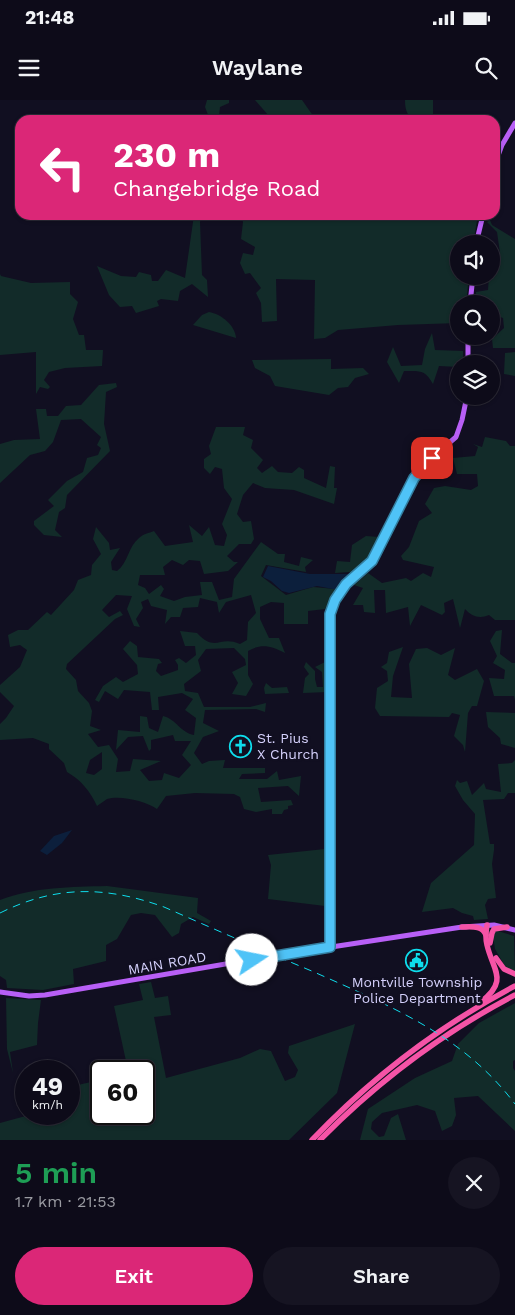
<!DOCTYPE html>
<html lang="en">
<head>
<meta charset="utf-8">
<style>
	body { margin:0; font-family:"Work Sans",sans-serif; background:#161422; color:#f1f3f6; height:100vh; display:flex; flex-direction:column; font-size:19px; white-space:nowrap }
	* { box-sizing:border-box; margin:0 }
	p { font-size:16px; color:#9a9ba2 }
	.icon { flex:none; width:28px; height:28px; fill:none; stroke:currentColor; stroke-width:2; stroke-linecap:round; stroke-linejoin:round }
	.map { position:relative; height:1040px; overflow:hidden }
	.panel { display:flex; flex-direction:column; background:#0d0b19; flex:1 }
	.panel>* { flex:none }
	.guide { position:absolute; left:15px; top:15px; width:485px; height:105px; border-radius:15px; box-shadow:0 1px 4px #0004,0 0 0 1px #2d2b38; background:#db2777; color:#fff; overflow:hidden }
	.controls { position:absolute; left:450px; top:135px; display:grid; gap:10px }
	.controls a { display:grid; place-items:center; width:50px; height:50px; border-radius:50%; background:#0d0b19; box-shadow:0 1px 4px #0004,0 0 0 1px #2d2b38; font-size:25px }
	.speed { position:absolute; left:15px; top:960px; display:flex; gap:10px; font-size:25px; font-weight:700; text-align:center }
	.speed>* { display:grid; place-content:center; width:65px; height:65px; border-radius:50%; background:#0d0b19; box-shadow:0 1px 4px #0004,0 0 0 1px #2d2b38; line-height:1 }
	.speed small { font-size:12px; font-weight:400 }
	.speed .limit { border:2px solid #111; border-radius:8px; background:#fff; color:#111 }
	.pin { position:absolute; display:grid; place-items:center; width:42px; height:42px; color:#fff; margin:-21px; border-radius:10px; box-shadow:0 2px 8px #0006 }
	.me { position:absolute; width:55px; margin:-28px; rotate:79deg; stroke-linejoin:round; filter:drop-shadow(0 0 4px #0008) }
	.turn { display:flex; align-items:center; gap:18px; height:105px; padding:0 15px; font-size:22px }
	.turn .icon { width:65px; height:65px; stroke-width:2.5 }
	.turn b { display:block; font-size:35px; line-height:42px }
	.round { display:grid; place-items:center; flex:none; width:52px; height:52px; border-radius:26px; background:#161422 }
	.summary { display:flex; align-items:center; justify-content:space-between; height:85px; padding:0 15px }
	h1 { font-size:30px; font-weight:600; line-height:38px; color:#1e9e55 }
	.action { display:flex; gap:10px; margin-top:auto; padding:10px 15px }
	.action a { flex:1; height:58px; border-radius:30px; background:#db2777; color:#fff; font-size:20px; font-weight:600; line-height:58px; text-align:center }
	.action a+a { background:#161422; color:#f1f3f6 }
	.status { display:flex; justify-content:space-between; align-items:center; height:35px; padding:0 25px; background:#0d0b19; direction:ltr }
	.status svg { height:14px; fill:currentColor }
	header { display:flex; justify-content:space-between; align-items:center; height:65px; padding:0 15px; background:#0d0b19; font-size:22px; font-weight:600 }
	.map>svg:first-child { display:block }
	.green { fill:#122b29; fill-rule:evenodd }
	.water { fill:#0c1f3c }
	.lines { fill:none; stroke-linecap:round; stroke-linejoin:round }
	.major { stroke:#b85ff6; stroke-width:5 }
	.highway { stroke:#f553a6; stroke-width:5.5 }
	.rail { stroke:#0eddec; stroke-width:1; stroke-dasharray:8 6; stroke-linecap:butt }
	.route-casing { stroke:#337fa1; stroke-width:12 }
	.route { stroke:#4fc3f7; stroke-width:9 }
	.labels { text-anchor:middle; dominant-baseline:central; stroke-width:5; stroke-linejoin:round; paint-order:stroke }
	.poi-label { font-size:14px; fill:#d5d1fc; stroke:#110f21; text-anchor:start }
	.street-label { font-size:14px; fill:#d5d1fc; stroke:#110f21 }
</style>
</head>
<body>
<div class="status"><b>21:48</b><svg viewBox="0 0 49 12"><path d="M0 12V9h3v3zM5 12V6h3v6zM10 12V3h3v9zM15 12V0h3v12zM26 1h20v11H26zM47 4h2v5h-2z"/></svg></div>
<header><svg class="icon" aria-label="menu" viewBox="0 0 24 24"><path d="M4 6h16M4 12h16M4 18h16"/></svg>Waylane<svg class="icon" aria-label="search" viewBox="0 0 24 24"><circle cx="10" cy="10" r="6"/><path d="M15 15l6 6"/></svg></header>
<div class="map">
<svg width="515" height="1040" viewBox="0 0 515 1040">
	<rect width="100%" height="100%" fill="#110f21"/>
	<g class="green">
		<polygon points="207,0 229,0 229,3 220,7 219,16 230,20 210,20 205,7"/>
		<polygon points="255,0 302,0 316,20 269,20 269,16"/>
		<path d="M 405,0 L 433,0 L 433,17 L 430,17 L 430,14 L 420,20 C 408,19 405,12 405,0 Z"/>
		<polygon points="194,115 203,115 200,122 202,175 207,180 208,197 192,184 180,191 178,201 161,199 157,201 159,206 136,213 132,206 120,207 109,195 97,166 121,176 136,177 139,172 151,175 152,181 158,181 166,170 185,178"/>
		<polygon points="240,115 478,115 473,144 459,144 459,176 469,176 466,204 459,204 459,223 398,225 338,230 325,238 314,239 315,180 276,179 277,221 262,222 261,203 256,193 261,188 250,173 245,174 240,163 243,153 253,155 255,147 241,139 243,122"/>
		<polygon points="490,120 492,125 515,139 515,248 493,248 492,239 504,228 503,218 491,214 491,204 475,204 476,192 488,190 489,176 491,176 491,159 494,161 500,153 497,132 487,122"/>
		<polygon points="0,174 1,176 31,183 70,182 70,194 78,202 73,219 79,235 84,235 86,250 103,250 102,266 65,268 49,272 44,280 50,287 48,289 40,287 36,294 36,252 0,255"/>
		<path d="M 209,212 C 221,214 235,225 236,238 L 193,225 L 202,215 Z"/>
		<path d="M 432,233 L 435,250 L 463,251 L 463,264 L 459,264 L 459,267 L 439,266 L 433,284 C 425,269 419,271 404,271 L 399,283 L 387,262 L 393,247 L 401,266 L 422,265 L 425,249 Z"/>
		<polygon points="515,252 515,276 504,274 505,253"/>
		<polygon points="331,259 331,269 363,268 369,274 355,278 348,287 338,288 329,295 275,286 270,276 255,268 252,260"/>
		<polygon points="116,283 117,287 106,292 104,324 110,351 67,395 65,408 59,412 55,430 62,437 44,435 34,425 34,421 54,406 48,400 67,381 83,372 87,358 98,355 101,348 97,345 101,337 81,319 61,320 53,342 45,351 30,355 0,383 0,344 14,340 40,339 36,309 46,309 47,316 58,316 66,306 81,305 99,285"/>
		<path d="M 216,327 L 245,327 L 243,335 L 253,340 L 251,348 L 263,360 L 257,368 L 262,373 L 272,366 L 278,372 L 292,373 L 299,367 L 304,370 L 304,378 L 326,388 L 330,366 L 335,367 L 334,388 L 337,388 L 334,404 L 294,390 L 265,388 L 253,383 L 243,395 L 237,414 L 243,422 L 251,421 L 254,439 L 251,444 L 239,444 L 227,456 L 234,462 L 238,462 L 228,471 L 204,474 L 200,461 L 189,460 L 183,465 L 172,460 L 163,467 L 165,475 L 140,475 L 138,485 L 145,488 L 149,494 L 161,485 L 164,489 L 160,496 L 174,501 L 185,497 L 202,495 L 200,482 L 212,482 L 219,500 L 232,497 L 234,479 L 261,442 L 278,454 L 285,454 L 284,462 L 299,466 L 301,457 L 313,460 L 305,467 L 306,472 L 266,465 L 261,476 L 286,495 L 313,487 L 336,489 L 325,509 L 308,511 L 308,524 L 284,524 L 284,503 L 271,502 L 260,507 L 260,519 L 269,538 L 279,538 L 285,553 C 271,546 262,543 248,551 L 248,575 L 253,584 L 246,596 L 232,594 L 238,583 L 232,572 L 246,565 L 245,559 L 234,548 L 206,549 L 198,560 L 201,571 L 184,584 L 185,591 L 198,593 L 204,607 L 250,607 L 266,603 L 265,612 L 256,609 L 205,610 L 203,623 L 219,631 L 203,637 L 194,653 L 202,664 L 209,661 L 225,660 L 223,668 L 265,668 L 265,673 L 242,674 L 239,679 L 267,679 L 277,671 L 279,680 L 301,676 L 299,696 L 288,686 L 258,688 L 261,702 L 291,700 L 293,705 L 288,706 L 288,709 L 284,710 L 282,714 L 272,714 L 272,709 L 256,712 L 244,709 L 240,697 L 234,694 L 195,693 L 166,696 L 157,709 C 146,701 120,695 107,699 C 104,701 100,704 97,706 C 90,691 81,680 67,672 L 64,663 L 49,649 L 49,644 L 33,638 L 0,640 L 0,624 L 6,618 L 14,606 L 0,592 L 0,585 L 20,567 L 27,550 L 20,545 L 10,547 L 8,535 L 18,530 L 28,530 L 47,512 L 51,515 L 74,490 L 78,480 L 91,475 L 92,465 L 101,454 L 93,439 L 96,427 L 109,443 L 110,450 L 120,448 L 111,462 L 112,470 L 117,471 C 128,463 128,447 139,438 C 143,434 149,433 154,431 L 165,446 L 193,442 L 189,425 L 202,436 L 209,427 L 215,445 L 224,446 L 227,435 L 222,424 L 232,399 L 224,388 L 222,369 L 215,367 L 210,374 L 204,368 L 204,359 L 211,354 L 209,346 ZM 116,495 L 132,496 L 127,509 L 134,526 L 140,527 L 136,519 L 143,508 L 141,502 L 148,499 L 151,506 L 167,510 L 165,524 L 171,517 L 180,517 L 183,508 L 198,507 L 200,498 L 217,502 L 219,513 L 226,502 L 251,495 L 256,513 L 248,522 L 247,540 L 240,544 C 219,535 216,553 197,533 L 180,531 L 185,546 L 195,546 L 196,555 L 186,563 L 179,558 L 175,560 L 178,565 L 178,570 L 161,576 L 156,571 L 158,564 L 162,563 L 159,559 L 138,557 L 137,546 L 130,541 L 123,549 L 137,565 L 138,574 L 123,582 L 116,577 L 103,586 L 95,600 L 99,602 L 105,591 L 118,599 L 124,590 L 150,592 L 152,610 L 159,610 L 158,597 L 182,593 L 193,599 L 185,610 L 196,618 L 194,635 C 181,633 176,619 163,616 L 158,632 L 149,628 L 147,617 L 140,616 L 140,632 L 118,630 L 116,650 L 128,637 L 143,636 L 149,651 L 151,649 L 151,640 L 173,635 L 175,641 L 191,641 L 182,655 L 191,665 L 179,678 L 164,673 L 162,680 L 149,681 L 140,670 L 161,661 L 133,659 L 130,671 L 116,672 L 118,659 L 109,645 L 98,647 L 88,634 L 101,630 L 90,626 L 92,611 L 89,603 L 78,591 L 76,580 L 66,569 L 67,564 L 115,519 L 123,515 L 120,511 L 109,517 L 102,510 ZM 102,652 L 102,669 L 94,675 L 86,673 L 90,660 Z"/>
		<path d="M 485,337 L 506,341 L 510,346 L 515,346 L 515,520 L 495,520 L 489,515 C 480,519 472,517 465,509 L 460,528 L 453,499 L 444,503 L 445,512 L 442,515 L 421,505 L 410,526 L 408,507 L 386,513 L 385,490 L 374,490 L 375,513 L 364,512 L 363,505 L 353,505 L 363,488 L 354,485 L 368,473 L 382,483 L 406,478 L 411,481 L 423,473 L 431,477 L 434,467 L 403,460 L 401,456 L 409,447 L 419,421 L 432,413 L 425,404 L 434,388 L 445,386 L 471,390 L 478,386 L 477,374 L 457,374 L 453,358 L 475,356 L 478,347 L 473,344 L 482,347 Z"/>
		<polygon points="366,436 379,437 368,457 350,474 350,472 335,473 337,461 350,462 352,445"/>
		<polygon points="502,530 500,554 512,563 515,563 515,600 514,596 494,596 489,578 504,579 505,570 493,563 497,556 490,541 496,531"/>
		<polygon points="403,547 393,576 391,597 412,598 409,564 416,549 427,548 441,555 455,548 448,575 455,580 477,569 484,581 477,606 472,606 468,613 465,652 463,645 454,636 460,615 452,613 449,617 380,616 375,608 377,588 388,581 387,571 381,567 387,563 389,552"/>
		<polygon points="327,561 328,592 303,593 305,578 309,574 304,567 306,562 315,571 315,579 317,587 323,587 322,572 315,567"/>
		<polygon points="266,583 272,588 287,587 289,593 265,594 264,588"/>
		<polygon points="486,612 515,613 515,648 501,644 500,638 488,627"/>
		<polygon points="515,660 515,693 508,693 504,699 483,700 490,744 494,744 494,750 492,764 496,798 488,799 485,805 488,819 474,820 473,816 462,813 453,808 422,812 431,783 474,745 475,714 463,700 455,686 457,680 460,683 467,681 472,695 484,683 486,689 501,692 498,664 512,663"/>
		<polygon points="325,749 325,806 268,799 271,765 268,755"/>
		<path d="M 107,786 L 198,798 L 197,813 L 211,821 L 209,824 L 193,817 L 181,824 L 179,833 L 172,837 L 155,815 L 141,813 L 131,815 L 117,839 L 106,845 L 106,861 L 73,869 L 74,884 L 43,890 L 7,888 L 6,880 L 0,876 L 0,800 C 34,787 71,787 107,786 Z"/>
		<polygon points="483,830 498,831 514,836 515,871 506,868 495,849 493,836"/>
		<path d="M 151,882 L 155,898 L 168,896 L 171,915 L 154,917 L 166,978 L 240,958 L 260,949 L 271,951 L 285,981 L 295,977 L 298,970 L 288,953 L 289,946 L 355,924 L 337,993 L 289,1040 L 0,1040 L 0,1023 L 33,1014 L 69,1014 L 69,987 L 91,982 L 102,962 L 112,969 L 114,960 L 118,963 L 126,961 L 114,906 L 143,900 L 139,884 ZM 101,971 L 144,971 L 144,1014 L 101,1014 Z"/>
		<polygon points="6,898 41,900 38,923 37,945 10,952 13,973 7,949"/>
		<polygon points="515,903 515,960 513,961 513,968 515,971 515,1031 478,996 454,998 456,1015 452,1026 442,1031 435,1011 417,1005 382,1013 372,1022 371,1029 379,1037 384,1036 391,1018 398,1014 406,1040 360,1040 368,1009 415,978 452,961 458,944 479,923"/>
	</g>
	<g class="water">
		<polygon points="268,466 310,474 349,474 338,490 317,486 289,493 282,491 271,481 263,477"/>
		<polygon points="72,730 62,743 47,755 40,751 54,736"/>
	</g>
	<g class="lines">
		<g class="major">
			<polyline points="495,64 502,45 515,23"/>
			<polyline points="476,144 483,115"/>
			<polyline points="470,204 473,176"/>
			<polyline points="468,236 468,264"/>
			<polyline points="330,847 329,518 333,504 342,489 351,480 368,466 375,456 414,378 427,362 456,337 462,320 467,296"/>
			<polyline points="0,892 29,896 45,895 266,857 462,827 494,825 515,830"/>
		</g>
		<g class="highway">
			<path d="M 462,827 C 471,827 482,825 486,835"/>
			<polyline points="490,843 492,833 494,829 507,827"/>
			<polyline points="496,858 504,869 515,874"/>
			<path d="M 481,902 C 509,880 493,871 487,845 C 485,838 486,831 487,825"/>
			<path d="M 312,1040 C 371,978 439,926 515,886"/>
			<path d="M 320,1040 C 378,981 442,933 515,895"/>
		</g>
		<path class="rail" d="M 0,813 C 56,785 106,786 164,807 C 214,829 264,851 314,872 C 390,906 463,935 515,1004"/>
	</g>
	<g class="lines">
		<defs>
			<polyline id="route" points="252,860 330,847 330,514 335,500 346,484 372,461 414,378 432,358"/>
		</defs>
		<use href="#route" class="route-casing"/>
		<use href="#route" class="route"/>
	</g>
	<defs>
		<symbol id="church-ring" viewBox="-11 -11 22 22"><circle r="9.5" fill="#110f21" stroke="#0eddec" stroke-width="1.5"/><path d="M-1.2-6h2.4v3.5h3.3v2.4h-3.3V6h-2.4V-.1h-3.3v-2.4h3.3Z" fill="#0eddec"/></symbol>
		<symbol id="civic-ring" viewBox="-11 -11 22 22"><circle r="9.5" fill="#110f21" stroke="#0eddec" stroke-width="1.5"/><path d="M-.6-6.5H3V-4.5H.6V-3L4-1V1h2V6H-6V1h2V-1L-.6-3ZM-1.2 2.5V6h2.4V2.5Z" fill="#0eddec"/></symbol>
	</defs>
	<g fill-rule="evenodd">
		<use href="#church-ring" x="228" y="634" width="25" height="25"/>
		<use href="#civic-ring" x="404" y="848" width="25" height="25"/>
	</g>
	<g class="labels">
		<g class="poi-label">
			<text x="257" y="638">St. Pius<tspan x="257" dy="16">X Church</tspan></text>
			<text x="417" y="882" text-anchor="middle">Montville Township<tspan x="417" dy="16">Police Department</tspan></text>
		</g>
		<g class="street-label">
			<text transform="translate(167 863) rotate(-10)">MAIN ROAD</text>
		</g>
	</g>
</svg>
<div class="controls">
<a><svg class="icon" aria-label="sound" viewBox="0 0 24 24"><path d="M4 9h4l5-4v14l-5-4H4zM17 9q2 3 0 6"/></svg></a>
<a><svg class="icon" aria-label="search" viewBox="0 0 24 24"><circle cx="10" cy="10" r="6"/><path d="M15 15l6 6"/></svg></a>
<a><svg class="icon" aria-label="layers" viewBox="0 0 24 24"><path d="M12 4l9 5-9 5-9-5zM3 14l9 5 9-5"/></svg></a>
</div>
<div class="speed"><div>49<small>km/h</small></div><div class="limit">60</div></div>
<div class="pin" style="left:432px;top:358px;background:#d93025"><svg class="icon" aria-label="arrive" viewBox="0 0 24 24"><path d="M6 21V4h12l-3 4 3 4H6"/></svg></div>
<svg class="me" style="left:252px;top:860px" viewBox="-20 -20 40 40"><circle r="19" fill="#fff"/><path d="M0-13L10 11 0 6-10 11z" fill="#4fc3f7"/></svg>
<div class="guide">
<div class="turn"><svg class="icon" aria-label="left" viewBox="0 0 24 24"><path d="M17 20v-9H6M10 6l-5 5 5 5"/></svg><div><b>230 m</b>Changebridge Road</div></div>
</div>
</div>
<section class="panel">
<div class="summary"><div><h1>5 min</h1><p>1.7 km · 21:53</p></div><a class="round"><svg class="icon" aria-label="close" viewBox="0 0 24 24"><path d="M6 6l12 12M18 6L6 18"/></svg></a></div>
<div class="action"><a>Exit</a><a>Share</a></div>
</section>
</body>
</html>
